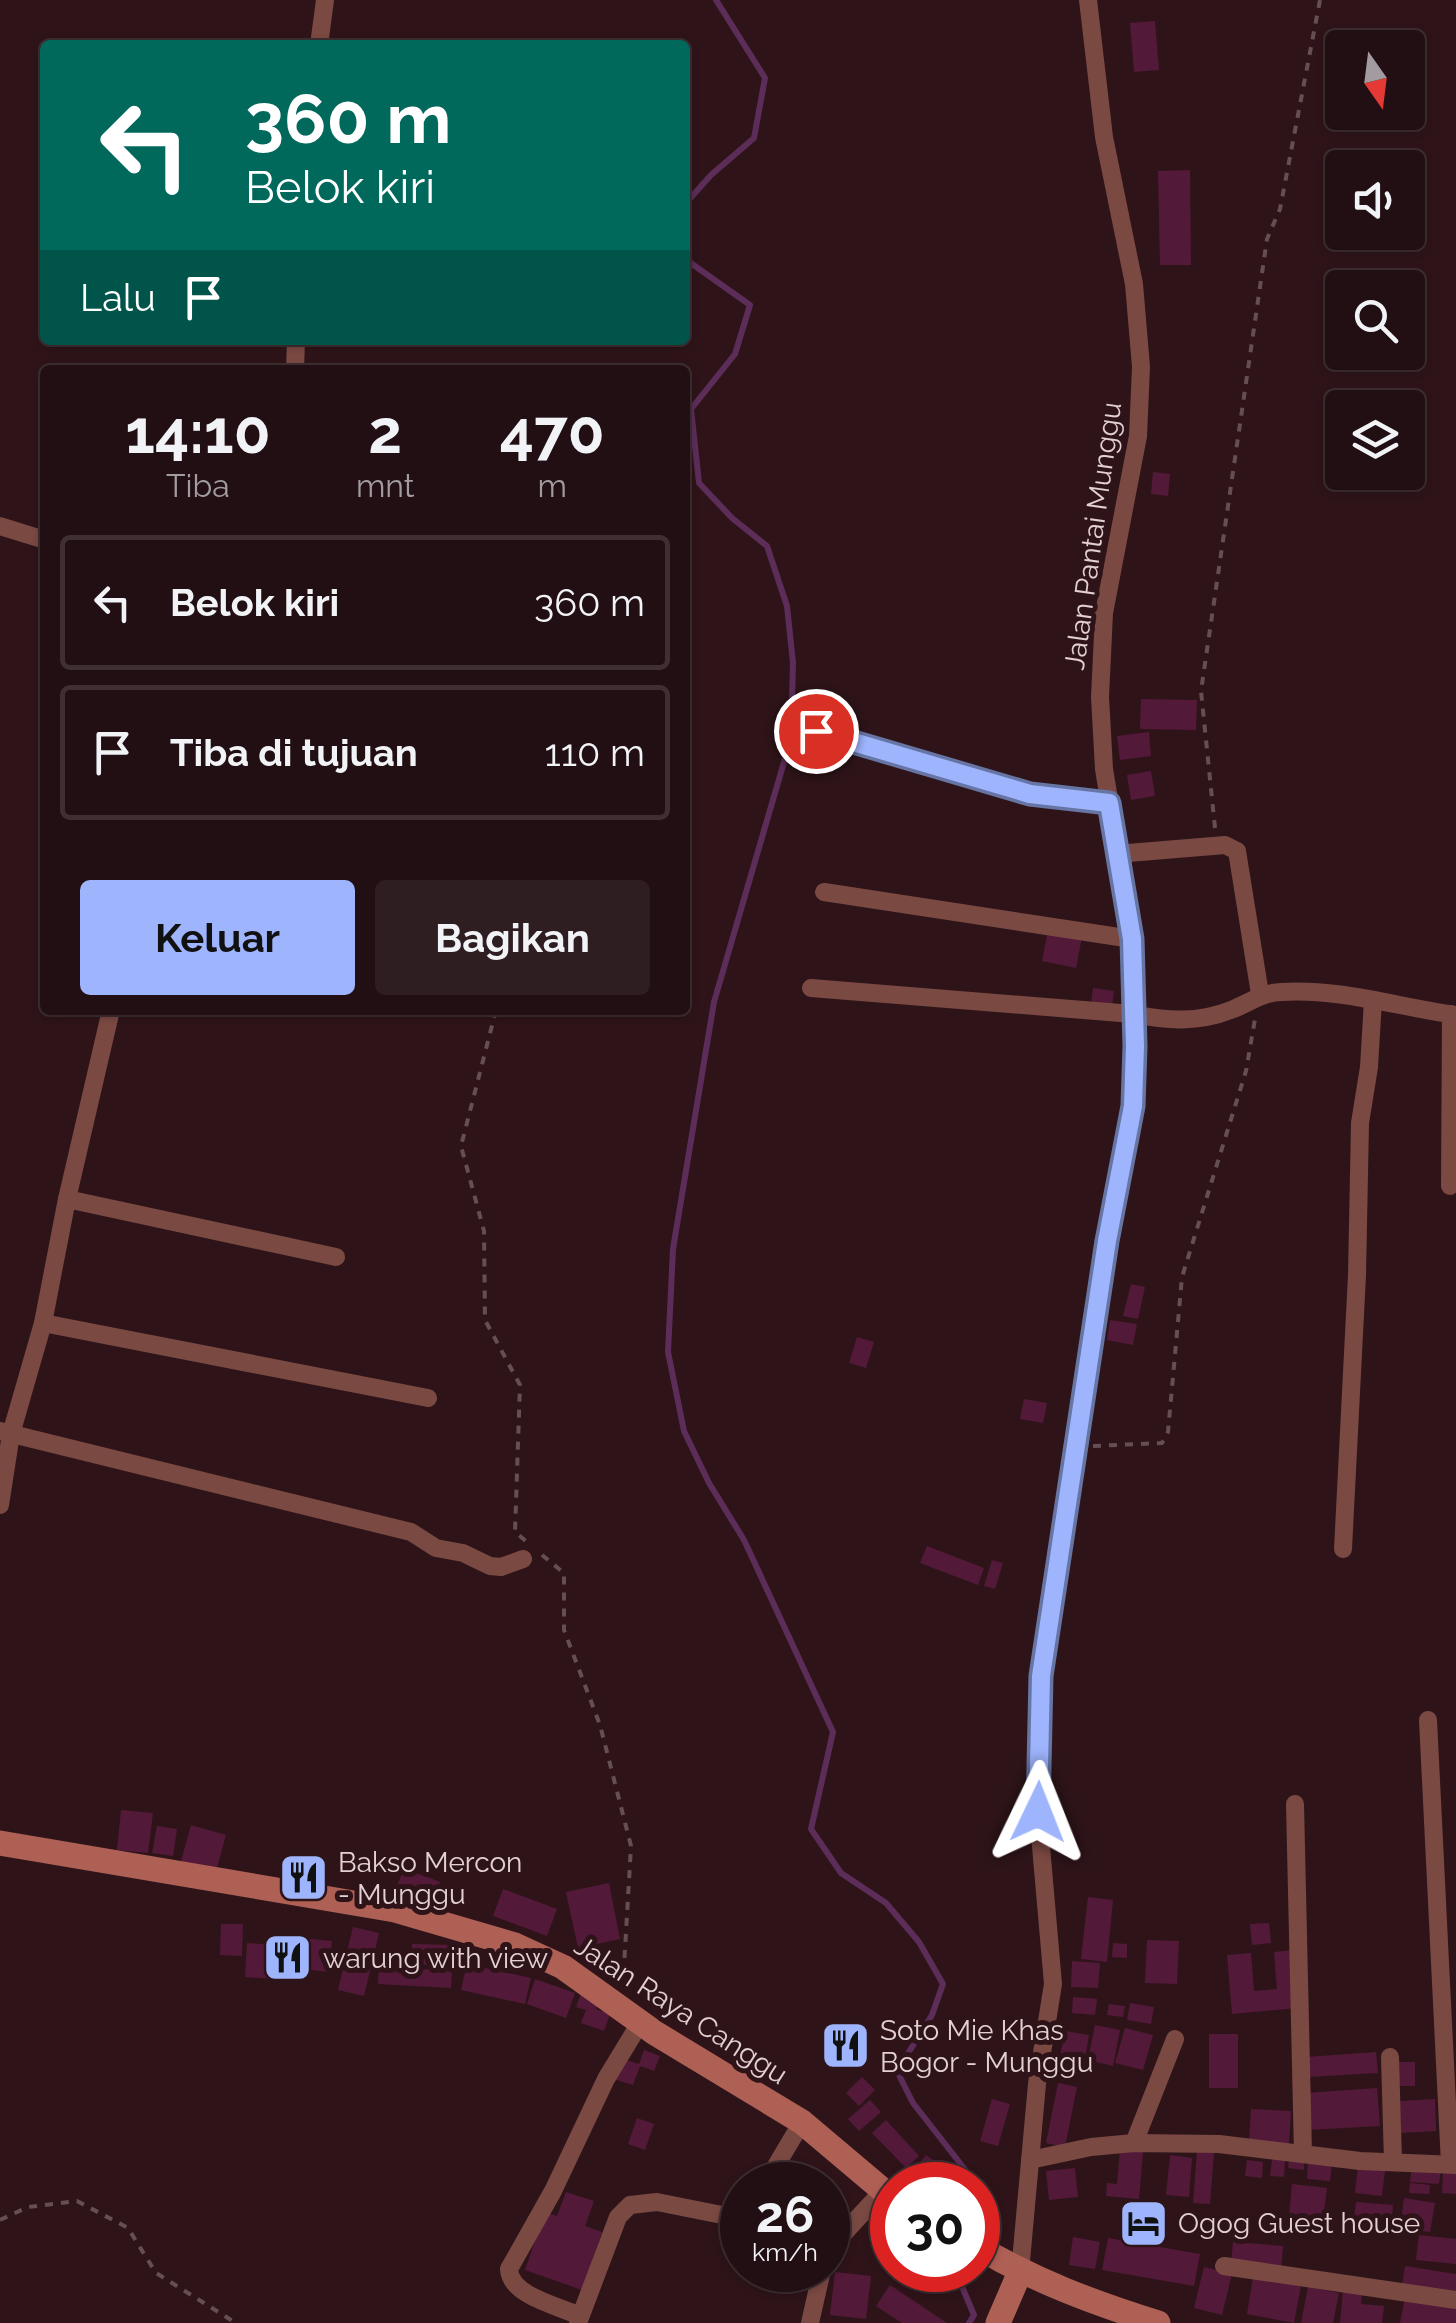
<!DOCTYPE html>
<html lang="id">
<head>
<meta charset="utf-8">
<style>
	body { margin:0; font-family:Raleway,sans-serif; background:#2e1d21; color:#f1f3f6; height:100vh; display:flex; flex-direction:column; font-size:38px; white-space:nowrap }
	* { box-sizing:border-box; margin:0 }
	p { font-size:32px; color:#a29ca0 }
	.icon { flex:none; width:55px; height:55px; fill:none; stroke:currentColor; stroke-width:2; stroke-linecap:round; stroke-linejoin:round }
	.map { position:relative; flex:1; overflow:hidden }
	.panel { position:absolute; left:40px; top:365px; width:650px; height:650px; display:flex; flex-direction:column; background:#220f13; border-radius:10px; box-shadow:0 2px 8px #0004,0 0 0 2px #3f2f33 }
	.panel>* { flex:none }
	.top-card { position:absolute; left:40px; top:40px; width:650px; height:305px; border-radius:10px; box-shadow:0 2px 8px #0004,0 0 0 2px #3f2f33; background:#00695c; color:#fff; overflow:hidden }
	.needle { width:65px; rotate:166deg }
	.tools { position:absolute; left:1325px; top:30px; display:grid; gap:20px }
	.tools a { display:grid; place-items:center; width:100px; height:100px; border-radius:10px; background:#220f13; box-shadow:0 2px 8px #0004,0 0 0 2px #3f2f33; font-size:50px }
	.speed { position:absolute; left:720px; top:2162px; display:flex; gap:20px; font-size:50px; font-weight:700; text-align:center }
	.speed>* { display:grid; place-content:center; width:130px; height:130px; border-radius:50%; background:#220f13; box-shadow:0 2px 8px #0004,0 0 0 2px #3f2f33; line-height:1 }
	.speed small { font-size:25px; font-weight:400 }
	.speed .limit { border:15px solid #d22; background:#fff; color:#111 }
	.pin { position:absolute; display:grid; place-items:center; width:85px; height:85px; color:#fff; margin:-42px; border:5px solid #fff; border-radius:50%; box-shadow:0 2px 10px #0007 }
	.me { position:absolute; width:110px; margin:-55px; rotate:2deg; stroke-linejoin:round; filter:drop-shadow(0 0 8px #0008) }
	.turn { display:flex; align-items:center; gap:35px; height:210px; padding:0 40px; font-size:45px }
	.turn .icon { width:130px; height:130px; stroke-width:2.5 }
	.turn b { display:block; font-size:70px; line-height:85px }
	.then { display:flex; align-items:center; height:95px; padding:0 40px; background:#0003; gap:20px; font-size:38px }
	.eta { display:flex; justify-content:space-evenly; align-items:center; height:170px; text-align:center }
	.eta b { font-size:60px; font-weight:700; line-height:70px }
	.cta { display:flex; gap:20px; margin-top:auto; padding:20px 40px }
	.cta a { flex:1; height:115px; border-radius:10px; background:#9eb4fd; color:#111; font-size:40px; font-weight:700; line-height:115px; text-align:center }
	.cta a+a { background:#2e1d21; color:#f1f3f6 }
	ul { padding:0; list-style:none }
	li { display:flex; align-items:center; gap:30px; height:135px; margin:0 20px 15px; padding:0 20px; border:5px solid #3f2f33; border-radius:10px }
	li div { flex:1 }
	li b { display:block; font-size:38px }
	li em { font-style:normal }
	.map>svg:first-child { display:block }
	.lines { fill:none; stroke-linecap:round; stroke-linejoin:round }
	.stream { stroke:#5c2d59; stroke-width:6 }
	.building { fill:#531939 }
	.path { stroke:#664f53; stroke-width:4; stroke-dasharray:8 8; stroke-linecap:butt }
	.street { stroke:#7a4942; stroke-width:18 }
	.secondary { stroke:#af6055; stroke-width:25 }
	.route-casing { stroke:#6775a4; stroke-width:25 }
	.route { stroke:#9eb4fd; stroke-width:18 }
	.labels { text-anchor:middle; dominant-baseline:central; stroke-width:10; stroke-linejoin:round; paint-order:stroke }
	.street-label { font-size:28px; fill:#e3d0d2; stroke:#2e1419 }
	.poi-label { font-size:28px; fill:#e3d0d2; stroke:#2e1419; text-anchor:start }
</style>
</head>
<body>
<div class="map">
<svg width="1456" height="2323" viewBox="0 0 1456 2323">
	<rect width="100%" height="100%" fill="#2e1419"/>
	<g class="lines">
		<g class="stream">
			<polyline points="685,204 711,175 754,138 765,78 716,0"/>
			<polyline points="685,259 750,305 735,354 691,409 699,483 732,518 767,546 787,606 793,663 791,738 714,1002 673,1249 668,1352 684,1431 709,1483 744,1540 833,1732 811,1829 841,1873 886,1903 919,1942 943,1984 932,2015 897,2071 913,2103 967,2172 968,2185"/>
			<polyline points="955,2270 974,2315 969,2323"/>
		</g>
	</g>
	<g class="building">
		<polygon points="1155,21 1159,70 1134,72 1130,23"/>
		<polygon points="1190,170 1191,265 1160,265 1158,171"/>
		<polygon points="1153,472 1170,474 1168,496 1151,494"/>
		<polygon points="1141,699 1197,700 1196,730 1140,729"/>
		<polygon points="1149,732 1151,756 1120,760 1117,736"/>
		<polygon points="1151,771 1155,796 1131,800 1127,775"/>
		<polygon points="1048,930 1082,937 1076,968 1042,961"/>
		<polygon points="1093,988 1114,991 1112,1007 1091,1004"/>
		<polygon points="1131,1284 1145,1287 1138,1319 1123,1316"/>
		<polygon points="1110,1320 1137,1324 1133,1345 1107,1340"/>
		<polygon points="857,1337 874,1342 866,1368 849,1363"/>
		<polygon points="1024,1399 1047,1403 1043,1423 1020,1419"/>
		<polygon points="927,1546 984,1568 978,1585 920,1563"/>
		<polygon points="992,1560 1003,1563 995,1589 984,1586"/>
		<polygon points="121,1810 153,1813 148,1853 117,1850"/>
		<polygon points="191,1825 226,1835 216,1871 181,1861"/>
		<polygon points="157,1826 177,1829 173,1856 152,1853"/>
		<polygon points="404,1868 440,1882 431,1904 395,1891"/>
		<polygon points="609,1883 620,1939 578,1948 566,1892"/>
		<polygon points="503,1889 557,1909 547,1936 493,1916"/>
		<polygon points="1088,1897 1113,1900 1107,1962 1081,1959"/>
		<polygon points="1269,1923 1271,1943 1252,1945 1250,1924"/>
		<polygon points="221,1924 243,1924 242,1956 220,1955"/>
		<polygon points="353,1927 379,1933 364,1996 338,1990"/>
		<polygon points="291,1937 332,1941 328,1972 288,1967"/>
		<polygon points="1147,1940 1179,1941 1177,1984 1145,1983"/>
		<polygon points="247,1943 280,1945 278,1979 245,1977"/>
		<polygon points="1113,1943 1127,1944 1127,1958 1112,1957"/>
		<polygon points="412,1944 457,1945 456,1966 411,1964"/>
		<polygon points="1293,1950 1298,2008 1232,2014 1227,1955 1251,1953 1254,1991 1277,1989 1274,1952"/>
		<polygon points="1072,1961 1100,1963 1098,1988 1071,1987"/>
		<polygon points="467,1964 531,1978 525,2004 461,1990"/>
		<polygon points="379,1966 452,1971 451,1988 378,1984"/>
		<polygon points="535,1979 575,1993 566,2018 527,2004"/>
		<polygon points="581,1993 599,2000 596,2009 610,2014 604,2031 581,2023 586,2010 576,2007"/>
		<polygon points="1073,1997 1097,1999 1095,2015 1072,2013"/>
		<polygon points="1130,2003 1154,2007 1151,2024 1127,2020"/>
		<polygon points="1109,2004 1125,2006 1123,2017 1107,2015"/>
		<polygon points="1095,2025 1120,2030 1113,2066 1088,2060"/>
		<polygon points="1125,2028 1153,2035 1143,2070 1115,2063"/>
		<polygon points="838,2031 853,2031 852,2061 837,2060"/>
		<polygon points="1065,2031 1089,2035 1083,2071 1058,2066"/>
		<rect x="1209" y="2034" width="29" height="54"/>
		<polygon points="644,2050 660,2056 654,2071 640,2066 633,2085 613,2079 620,2058 639,2064"/>
		<polygon points="1376,2052 1378,2073 1308,2077 1306,2057"/>
		<polygon points="1393,2062 1415,2062 1415,2086 1392,2086"/>
		<polygon points="862,2077 875,2090 859,2106 846,2093"/>
		<polygon points="1058,2083 1077,2087 1065,2147 1046,2143"/>
		<polygon points="1377,2088 1380,2126 1308,2130 1306,2093"/>
		<polygon points="992,2099 1010,2104 998,2146 980,2141"/>
		<polygon points="1435,2099 1436,2131 1401,2133 1400,2101"/>
		<polygon points="870,2100 881,2112 859,2131 848,2119"/>
		<polygon points="1251,2109 1291,2111 1289,2144 1249,2141"/>
		<polygon points="637,2118 654,2124 645,2150 628,2144"/>
		<polygon points="886,2120 919,2156 906,2168 872,2133"/>
		<polygon points="1120,2150 1143,2152 1139,2199 1106,2196 1107,2183 1117,2184"/>
		<polygon points="1197,2152 1214,2153 1210,2204 1193,2203"/>
		<polygon points="926,2155 950,2173 941,2185 926,2185 911,2174"/>
		<polygon points="1170,2155 1192,2158 1189,2197 1166,2195"/>
		<polygon points="1272,2159 1285,2160 1284,2177 1270,2176"/>
		<polygon points="1247,2160 1263,2162 1262,2178 1245,2176"/>
		<polygon points="1289,2160 1304,2161 1304,2170 1288,2168"/>
		<polygon points="1308,2160 1332,2162 1330,2181 1307,2179"/>
		<polygon points="1412,2166 1441,2169 1439,2184 1410,2182"/>
		<polygon points="1358,2167 1385,2170 1382,2196 1355,2193"/>
		<polygon points="1075,2168 1078,2197 1049,2200 1046,2171"/>
		<polygon points="1443,2171 1456,2172 1456,2194 1442,2193"/>
		<polygon points="1410,2183 1430,2185 1429,2194 1409,2193"/>
		<polygon points="1292,2184 1327,2188 1323,2220 1289,2217"/>
		<polygon points="566,2192 594,2201 585,2226 602,2232 582,2290 525,2270 545,2212 557,2216"/>
		<polygon points="1404,2198 1435,2203 1430,2232 1400,2228"/>
		<polygon points="1140,2200 1160,2201 1156,2234 1137,2232"/>
		<polygon points="1356,2202 1393,2205 1391,2229 1353,2226"/>
		<polygon points="1419,2235 1456,2239 1456,2264 1416,2260"/>
		<polygon points="1073,2237 1100,2242 1095,2269 1069,2265"/>
		<polygon points="1108,2238 1200,2254 1194,2286 1102,2270"/>
		<polygon points="1233,2242 1283,2246 1281,2269 1231,2264"/>
		<polygon points="1405,2266 1456,2274 1456,2295 1402,2286"/>
		<polygon points="1204,2267 1232,2274 1222,2315 1194,2308"/>
		<polygon points="835,2272 871,2276 866,2319 830,2315"/>
		<polygon points="1253,2277 1301,2286 1294,2323 1247,2314"/>
		<polygon points="890,2285 947,2323 902,2323 876,2306"/>
		<polygon points="1308,2287 1339,2293 1333,2323 1301,2323"/>
		<polygon points="1343,2291 1362,2293 1361,2304 1384,2306 1382,2323 1340,2323"/>
		<polygon points="1405,2298 1456,2308 1456,2323 1400,2323"/>
	</g>
	<g class="lines">
		<g class="path">
			<polyline points="1215,828 1201,691 1267,239 1280,209 1320,0"/>
			<polyline points="496,1010 461,1146 484,1231 485,1320 520,1385 515,1532 527,1542"/>
			<polyline points="1093,1446 1162,1443 1168,1432 1182,1277 1246,1071 1255,1019"/>
			<polyline points="542,1555 564,1573 564,1630 600,1725 631,1846 623,1984"/>
			<polyline points="0,2220 28,2207 77,2201 128,2228 156,2273 236,2323"/>
		</g>
		<g class="street">
			<polyline points="319,45 325,0"/>
			<polyline points="295,370 296,340"/>
			<polyline points="0,526 45,540"/>
			<polyline points="816,731 1030,794 1109,803"/>
			<polyline points="1116,854 1225,845 1237,851 1260,994"/>
			<polyline points="824,892 1132,939"/>
			<path d="M 811,988 L 1133,1014 C 1167,1021 1198,1023 1231,1010 C 1249,1003 1261,993 1281,992 C 1339,988 1398,1007 1456,1015"/>
			<polyline points="1450,1186 1451,1014"/>
			<polyline points="67,1199 336,1257"/>
			<polyline points="43,1323 428,1398"/>
			<polyline points="0,1431 411,1532 436,1548 463,1553 490,1566 501,1567 523,1559"/>
			<polyline points="0,1505 11,1434 43,1323 67,1199 111,1010"/>
			<polyline points="1343,1549 1357,1275 1360,1123 1369,1067 1373,1000"/>
			<polyline points="1428,1720 1450,2164"/>
			<polyline points="1295,1804 1303,2154"/>
			<polyline points="1390,2057 1393,2162"/>
			<polyline points="1134,2143 1175,2039"/>
			<polyline points="1030,2160 1091,2147 1134,2143 1219,2144 1360,2161 1456,2165"/>
			<polyline points="780,2185 773,2179 777,2164 802,2122"/>
			<polyline points="828,2218 847,2230"/>
			<polyline points="829,2249 882,2192"/>
			<polyline points="1224,2266 1456,2300"/>
			<polyline points="1020,2272 1037,2084 1053,1984 1038,1812 1041,1676 1112,1207 1133,1106 1135,1046 1132,939 1104,769 1100,697 1104,613 1138,436 1141,367 1134,284 1104,137 1088,0"/>
			<path d="M 580,2316 C 559,2306 510,2296 509,2269 L 553,2191 L 606,2079 L 640,2023"/>
			<polyline points="578,2323 618,2217 630,2205 657,2202 742,2219"/>
			<polyline points="810,2323 822,2270"/>
		</g>
		<g class="secondary">
			<polyline points="0,1843 395,1910 515,1945 563,1967 655,2033 802,2122 892,2198"/>
			<path d="M 978,2247 C 1035,2281 1094,2303 1158,2323"/>
			<polyline points="998,2323 1020,2272"/>
		</g>
	</g>
	<g class="lines">
		<defs>
			<polyline id="route" points="816,731 1030,794 1109,803 1132,939 1135,1046 1133,1106 1107,1241 1041,1676 1038,1812"/>
		</defs>
		<use href="#route" class="route-casing"/>
		<use href="#route" class="route"/>
	</g>
	<defs>
		<symbol id="restaurant-square" viewBox="-11 -11 22 22"><rect x="-9" y="-9" width="18" height="18" rx="4" fill="#9eb4fd" stroke="#2e1419"/><path d="M-5-6h1v4h1v-4h1v4h1v-4h1v5L-1.5 .5V6h-2V.5L-5-1ZM5-6V6H3V1.5H1.5Q1.5-4 5-6Z" fill="#111"/></symbol>
		<symbol id="hotel-square" viewBox="-11 -11 22 22"><rect x="-9" y="-9" width="18" height="18" rx="4" fill="#9eb4fd" stroke="#2e1419"/><path d="M-6-4.5h1.5V1H6V5H4.5V3h-9V5H-6ZM-4 0a1.8 1.8 0 1 1 3.6 0ZM.5 0V-2.5h3Q6-2.5 6 0Z" fill="#111"/></symbol>
	</defs>
	<g fill-rule="evenodd">
		<use href="#restaurant-square" x="276" y="1850" width="55" height="55"/>
		<use href="#restaurant-square" x="260" y="1930" width="55" height="55"/>
		<use href="#restaurant-square" x="818" y="2018" width="55" height="55"/>
		<use href="#hotel-square" x="1116" y="2196" width="55" height="55"/>
	</g>
	<g class="labels">
		<g class="street-label">
			<text transform="translate(1093 536) rotate(-82)">Jalan Pantai Munggu</text>
			<text transform="translate(681 2010) rotate(33)">Jalan Raya Canggu</text>
		</g>
		<g class="poi-label">
			<text x="338" y="1862">Bakso Mercon<tspan x="338" dy="32">- Munggu</tspan></text>
			<text x="323" y="1958">warung with view</text>
			<text x="880" y="2030">Soto Mie Khas<tspan x="880" dy="32">Bogor - Munggu</tspan></text>
			<text x="1178" y="2223">Ogog Guest house</text>
		</g>
	</g>
</svg>
<div class="tools">
<a><svg class="needle" viewBox="-14 -14 28 28"><path d="M0-13l5 13h-10z" fill="#e53935"/><path d="M0 13l5-13h-10z" fill="#a29ca0"/></svg></a>
<a><svg class="icon" aria-label="sound" viewBox="0 0 24 24"><path d="M4 9h4l5-4v14l-5-4H4zM17 9q2 3 0 6"/></svg></a>
<a><svg class="icon" aria-label="search" viewBox="0 0 24 24"><circle cx="10" cy="10" r="6"/><path d="M15 15l6 6"/></svg></a>
<a><svg class="icon" aria-label="layers" viewBox="0 0 24 24"><path d="M12 4l9 5-9 5-9-5zM3 14l9 5 9-5"/></svg></a>
</div>
<div class="speed"><div>26<small>km/h</small></div><div class="limit">30</div></div>
<div class="pin" style="left:816px;top:731px;background:#d93025"><svg class="icon" aria-label="arrive" viewBox="0 0 24 24"><path d="M6 21V4h12l-3 4 3 4H6"/></svg></div>
<svg class="me" style="left:1038px;top:1812px" viewBox="-20 -20 40 40"><path d="M0-17L14 15 0 8-14 15z" fill="#9eb4fd" stroke="#fff" stroke-width="4"/></svg>
<div class="top-card">
<div class="turn"><svg class="icon" aria-label="left" viewBox="0 0 24 24"><path d="M17 20v-9H6M10 6l-5 5 5 5"/></svg><div><b>360 m</b>Belok kiri</div></div>
<div class="then">Lalu<svg class="icon" aria-label="arrive" viewBox="0 0 24 24"><path d="M6 21V4h12l-3 4 3 4H6"/></svg></div>
</div>
<section class="panel">
<div class="eta">
<div><b>14:10</b><p>Tiba</p></div>
<div><b>2</b><p>mnt</p></div>
<div><b>470</b><p>m</p></div>
</div>
<ul>
<li><svg class="icon" aria-label="left" viewBox="0 0 24 24"><path d="M17 20v-9H6M10 6l-5 5 5 5"/></svg><div><b>Belok kiri</b></div><em>360 m</em></li>
<li><svg class="icon" aria-label="arrive" viewBox="0 0 24 24"><path d="M6 21V4h12l-3 4 3 4H6"/></svg><div><b>Tiba di tujuan</b></div><em>110 m</em></li>
</ul>
<div class="cta"><a>Keluar</a><a>Bagikan</a></div>
</section>
</div>
</body>
</html>
